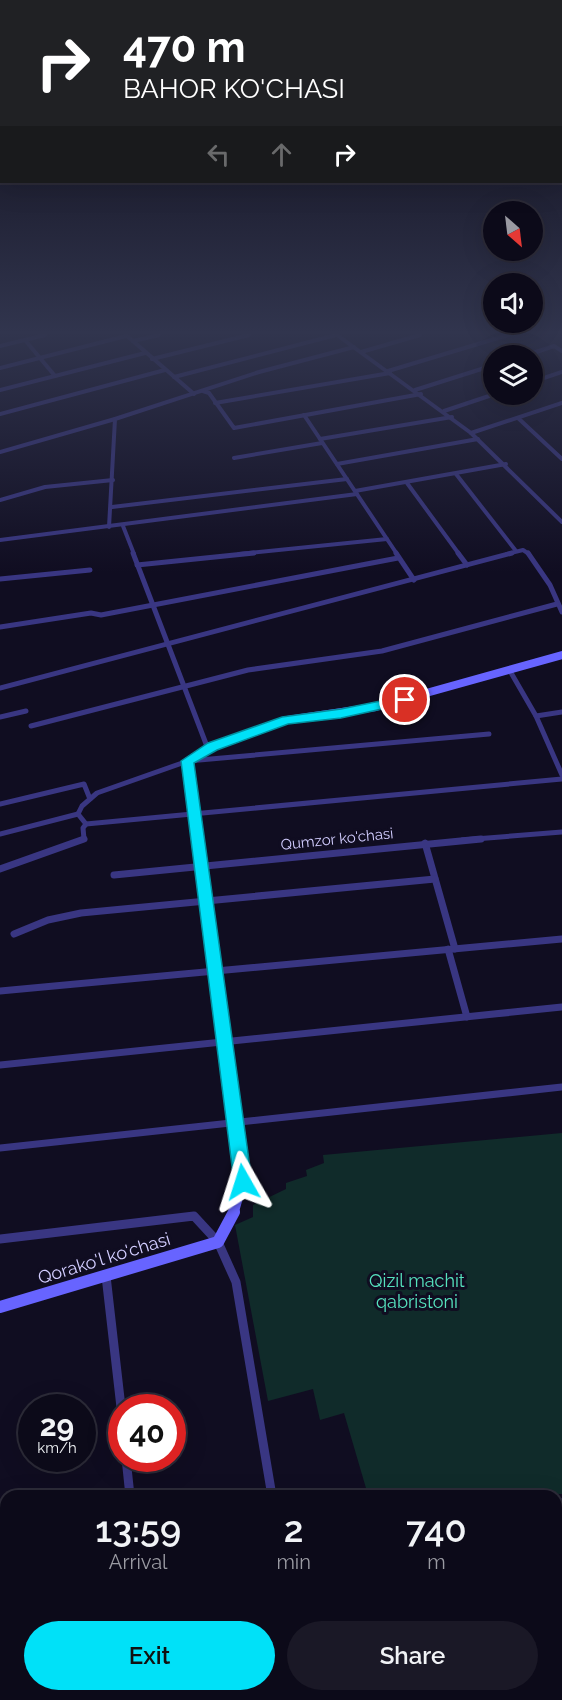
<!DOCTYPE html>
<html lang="en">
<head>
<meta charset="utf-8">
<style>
	body { margin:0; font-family:Raleway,sans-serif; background:#1a1826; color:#f1f3f6; height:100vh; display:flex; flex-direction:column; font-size:22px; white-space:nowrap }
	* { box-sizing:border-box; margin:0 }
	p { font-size:20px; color:#9a9aa2 }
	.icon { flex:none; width:33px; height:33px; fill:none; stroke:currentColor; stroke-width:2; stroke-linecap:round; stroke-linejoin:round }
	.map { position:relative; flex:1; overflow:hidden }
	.side { position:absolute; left:0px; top:1490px; width:562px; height:212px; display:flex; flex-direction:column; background:#0c0a19; border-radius:18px 18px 0 0; box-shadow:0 6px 24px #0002,0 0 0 2px #2c2b38 }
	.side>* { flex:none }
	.top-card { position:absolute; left:0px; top:0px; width:562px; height:183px; box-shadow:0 6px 24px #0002,0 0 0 2px #2c2b38; background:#202124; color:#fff; overflow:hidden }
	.needle { width:39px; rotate:152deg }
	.fabs { position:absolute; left:483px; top:201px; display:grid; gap:12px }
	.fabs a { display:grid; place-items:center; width:60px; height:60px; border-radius:50%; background:#0c0a19; box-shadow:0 6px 24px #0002,0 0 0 2px #2c2b38; font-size:30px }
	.speed { position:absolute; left:18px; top:1394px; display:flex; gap:12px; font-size:30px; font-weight:700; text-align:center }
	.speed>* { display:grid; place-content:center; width:78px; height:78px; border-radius:50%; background:#0c0a19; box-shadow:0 6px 24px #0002,0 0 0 2px #2c2b38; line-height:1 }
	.speed small { font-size:15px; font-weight:400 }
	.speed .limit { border:9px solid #d22; background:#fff; color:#111 }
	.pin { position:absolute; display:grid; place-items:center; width:51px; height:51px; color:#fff; margin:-26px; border:3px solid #fff; border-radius:50%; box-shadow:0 2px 6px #0007 }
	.me { position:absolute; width:66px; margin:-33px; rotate:354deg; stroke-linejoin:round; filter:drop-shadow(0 0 4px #0008) }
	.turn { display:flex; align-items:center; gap:21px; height:126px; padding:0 24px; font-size:27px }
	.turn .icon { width:78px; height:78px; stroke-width:2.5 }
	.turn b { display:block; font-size:42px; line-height:51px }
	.lanes { display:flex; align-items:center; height:57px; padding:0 24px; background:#0003; justify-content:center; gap:30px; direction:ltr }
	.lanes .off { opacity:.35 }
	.eta { display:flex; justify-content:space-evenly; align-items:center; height:102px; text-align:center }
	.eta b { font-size:36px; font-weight:600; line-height:42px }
	.cta { display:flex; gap:12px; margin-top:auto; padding:12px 24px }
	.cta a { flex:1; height:69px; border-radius:36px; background:#00e1f8; color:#111; font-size:24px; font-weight:600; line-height:69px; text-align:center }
	.cta a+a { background:#1a1826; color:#f1f3f6 }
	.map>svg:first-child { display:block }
	.green { fill:#102b2a }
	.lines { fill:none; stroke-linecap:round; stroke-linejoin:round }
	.street-far3 { stroke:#393682; stroke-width:4 }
	.street-far2 { stroke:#393682; stroke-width:5 }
	.street-far1 { stroke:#393682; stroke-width:7 }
	.street { stroke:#393682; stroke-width:9 }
	.secondary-far2 { stroke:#6764ff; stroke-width:8 }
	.secondary-far1 { stroke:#6764ff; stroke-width:9 }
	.secondary { stroke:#6764ff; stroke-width:12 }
	.route { fill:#00e1f8; stroke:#0092a1; stroke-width:1.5 }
	.labels { text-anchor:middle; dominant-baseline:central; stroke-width:6; stroke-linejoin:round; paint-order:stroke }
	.street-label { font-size:15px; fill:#d2cdff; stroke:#100d21 }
	.near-street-label { font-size:18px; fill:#d2cdff; stroke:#100d21 }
	.near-park-label { font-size:18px; fill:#56e2be; stroke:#100d21 }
</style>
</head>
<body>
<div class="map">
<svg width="562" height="1700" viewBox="0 0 562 1700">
	<rect width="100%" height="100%" fill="#100d21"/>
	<polygon class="green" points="562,1133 562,1494 368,1495 344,1413 320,1420 313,1389 268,1401 235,1225 253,1217 253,1205 286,1189 286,1183 307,1176 306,1170 324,1163 323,1155"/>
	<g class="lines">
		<g class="street-far3">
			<polyline points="126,335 194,394"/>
			<polyline points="337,335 471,433 562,522"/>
			<polyline points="25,340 55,376"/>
			<polyline points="133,341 159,335"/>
			<polyline points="0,346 45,335"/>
			<polyline points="361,352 420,335"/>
			<polyline points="524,356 554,346 562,351"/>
			<polyline points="152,359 249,335"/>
			<polyline points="0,368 126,336"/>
			<polyline points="388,371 508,335"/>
			<polyline points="174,377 336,335"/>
			<polyline points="532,382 562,372"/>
			<polyline points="0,390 145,353"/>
			<polyline points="415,390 494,365"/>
			<polyline points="203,391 209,393 234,428 421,394"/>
			<polyline points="215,403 390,373"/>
			<polyline points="444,411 495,394"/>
			<polyline points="0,414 165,370"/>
			<polyline points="304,415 397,554"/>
			<polyline points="518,418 562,459"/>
			<polyline points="471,433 562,403"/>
			<polyline points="320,439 452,417"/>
			<polyline points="0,452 115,419"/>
			<polyline points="234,458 322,443"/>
			<polyline points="337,464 478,439"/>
			<polyline points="456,474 516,551"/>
			<polyline points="407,483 459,554"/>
			<polyline points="355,491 506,464"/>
			<polyline points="0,500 45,487 113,480"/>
			<polyline points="112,507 347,479"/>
			<polyline points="123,526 134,554"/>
			<polyline points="109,527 115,419 259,372 354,347"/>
			<polyline points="0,540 357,494"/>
			<polyline points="239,554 387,539"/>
			<polyline points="507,554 523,550 529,554"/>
		</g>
		<g class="street-far2">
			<polyline points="133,553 208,749"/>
			<polyline points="396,553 414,580"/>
			<polyline points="458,553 467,565"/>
			<polyline points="528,553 550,585 562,612"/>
			<polyline points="137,565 254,553"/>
			<polyline points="0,579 90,570"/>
			<polyline points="0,627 91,613 101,615 398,558"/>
			<polyline points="510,671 536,716 562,775"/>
			<polyline points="0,688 512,553"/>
			<polyline points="536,716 562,712"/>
			<polyline points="0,717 26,711"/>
			<polyline points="31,726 248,670 382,651 557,604"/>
			<polyline points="0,804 84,784 90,799"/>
			<polyline points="86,824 562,779"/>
			<polyline points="86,824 78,814 82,806 97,793 188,761 489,734"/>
			<polyline points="0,834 78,814"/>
			<polyline points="81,840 84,839 83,828 86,824"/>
			<polyline points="462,840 562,832"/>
		</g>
		<g class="street-far1">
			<polyline points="425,843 455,949"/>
			<polyline points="0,869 84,839"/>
			<polyline points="114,875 481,839"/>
			<polyline points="14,934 48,920 81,913 435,879"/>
			<polyline points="448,949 467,1017"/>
			<polyline points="0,991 562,939"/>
			<polyline points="0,1065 562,1007"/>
			<polyline points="0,1148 562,1087"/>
		</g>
		<g class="street">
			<polyline points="0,1239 194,1216 218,1242 236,1282 272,1496"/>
			<polyline points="106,1276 122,1416"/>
			<polyline points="126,1458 130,1496"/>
			<polyline points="556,1504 562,1503"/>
			<polyline points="556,1671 562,1670"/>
			<polyline points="160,1695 162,1700"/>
			<polyline points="313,1695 314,1700"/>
			<polyline points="438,1700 458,1695"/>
		</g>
		<polyline class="secondary-far2" points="198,840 188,761 212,746 287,720 376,707 562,655"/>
		<polyline class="secondary-far1" points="198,839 243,1182 234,1213"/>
		<polyline class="secondary" points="0,1307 218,1242 234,1212"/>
	</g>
	<linearGradient id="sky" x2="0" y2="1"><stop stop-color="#090712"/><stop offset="0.58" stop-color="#31354e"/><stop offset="1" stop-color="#31354e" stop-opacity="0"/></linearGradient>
	<rect width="562" height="573" fill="url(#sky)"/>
	<polygon class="route" points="405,696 411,700 409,703 341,718 288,724 217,750 194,763 252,1182 249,1188 243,1190 237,1188 234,1182 181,761 208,743 282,717 341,709"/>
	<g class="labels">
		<g class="street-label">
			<text transform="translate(337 839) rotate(-6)">Qumzor ko'chasi</text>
		</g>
		<g class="near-street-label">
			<text transform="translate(104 1258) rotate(-17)">Qorako'l ko'chasi</text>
		</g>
		<g class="near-park-label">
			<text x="417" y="1280">Qizil machit<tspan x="417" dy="21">qabristoni</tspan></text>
		</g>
	</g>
</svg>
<div class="fabs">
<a><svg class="needle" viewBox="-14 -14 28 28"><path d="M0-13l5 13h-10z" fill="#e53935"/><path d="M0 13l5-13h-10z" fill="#9a9aa2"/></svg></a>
<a><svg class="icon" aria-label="sound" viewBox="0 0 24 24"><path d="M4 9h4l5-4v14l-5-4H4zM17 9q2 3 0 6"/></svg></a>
<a><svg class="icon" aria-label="layers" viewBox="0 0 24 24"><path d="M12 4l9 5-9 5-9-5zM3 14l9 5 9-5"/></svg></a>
</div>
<div class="speed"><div>29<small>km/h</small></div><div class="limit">40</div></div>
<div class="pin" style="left:405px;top:700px;background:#d93025"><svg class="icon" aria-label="arrive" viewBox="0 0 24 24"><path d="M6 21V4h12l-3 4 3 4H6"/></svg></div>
<svg class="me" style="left:243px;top:1182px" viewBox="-20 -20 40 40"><path d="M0-17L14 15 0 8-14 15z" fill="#00e1f8" stroke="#fff" stroke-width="4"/></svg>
<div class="top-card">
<div class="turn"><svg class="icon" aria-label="right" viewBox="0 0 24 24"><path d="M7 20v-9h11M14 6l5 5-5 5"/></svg><div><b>470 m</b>BAHOR KO'CHASI</div></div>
<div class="lanes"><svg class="icon off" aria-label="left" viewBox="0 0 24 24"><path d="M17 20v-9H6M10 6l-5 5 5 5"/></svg><svg class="icon off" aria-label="ahead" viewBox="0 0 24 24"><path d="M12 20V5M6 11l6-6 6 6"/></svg><svg class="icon" aria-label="right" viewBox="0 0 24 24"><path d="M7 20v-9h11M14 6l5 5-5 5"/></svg></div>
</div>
<section class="side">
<div class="eta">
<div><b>13:59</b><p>Arrival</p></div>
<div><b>2</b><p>min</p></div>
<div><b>740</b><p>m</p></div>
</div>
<div class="cta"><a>Exit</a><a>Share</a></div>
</section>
</div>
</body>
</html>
